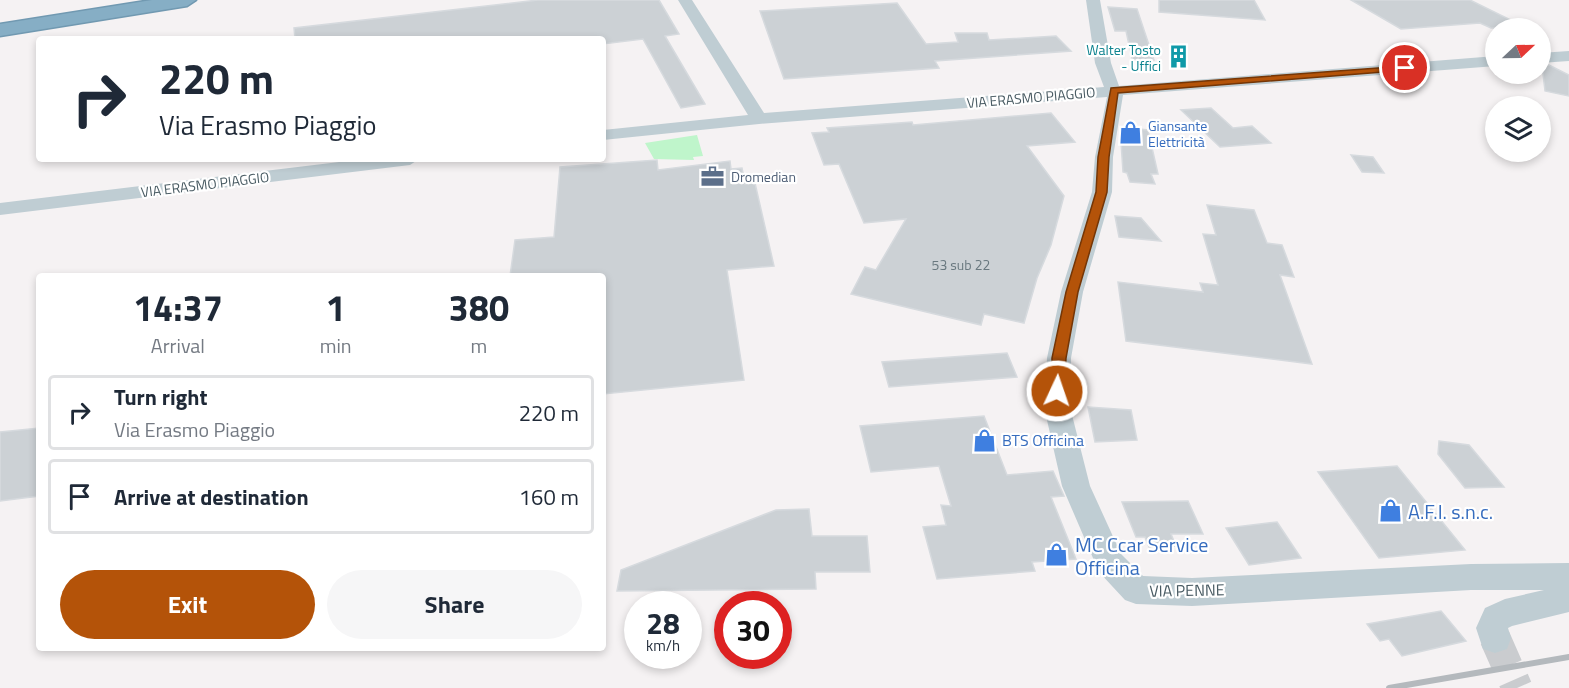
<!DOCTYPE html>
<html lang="en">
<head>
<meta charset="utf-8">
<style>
	body { margin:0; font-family:"Titillium Web",sans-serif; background:#f6f6f7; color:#1f2937; height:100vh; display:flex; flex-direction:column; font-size:22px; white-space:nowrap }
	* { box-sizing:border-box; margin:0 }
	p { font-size:20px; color:#747a83 }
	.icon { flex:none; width:33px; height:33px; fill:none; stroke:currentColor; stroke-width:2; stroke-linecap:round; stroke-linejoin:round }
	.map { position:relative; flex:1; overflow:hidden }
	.drawer { position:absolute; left:36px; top:273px; width:570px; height:378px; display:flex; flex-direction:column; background:#fff; border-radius:6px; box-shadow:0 3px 9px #0003 }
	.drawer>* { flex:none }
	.top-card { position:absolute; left:36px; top:36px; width:570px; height:126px; border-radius:6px; box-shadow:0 3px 9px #0003; background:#fff; color:#1f2937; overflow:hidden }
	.needle { width:39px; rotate:68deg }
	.fabs { position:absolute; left:1485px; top:18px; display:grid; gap:12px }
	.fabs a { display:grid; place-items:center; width:66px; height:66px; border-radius:50%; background:#fff; box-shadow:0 3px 9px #0003; font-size:30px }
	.speed { position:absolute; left:624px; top:591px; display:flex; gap:12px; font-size:30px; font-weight:700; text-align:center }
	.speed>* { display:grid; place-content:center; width:78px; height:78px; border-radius:50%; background:#fff; box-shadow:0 3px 9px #0003; line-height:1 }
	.speed small { font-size:15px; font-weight:400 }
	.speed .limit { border:9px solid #d22; background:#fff; color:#111 }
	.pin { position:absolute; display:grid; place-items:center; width:51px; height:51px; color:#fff; margin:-26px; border:3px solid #fff; border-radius:50%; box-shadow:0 2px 6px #0007 }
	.me { position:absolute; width:66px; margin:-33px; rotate:3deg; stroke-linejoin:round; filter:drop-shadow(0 0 4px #0008) }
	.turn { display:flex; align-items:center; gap:21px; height:126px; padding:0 24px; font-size:27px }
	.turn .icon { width:78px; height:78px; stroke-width:2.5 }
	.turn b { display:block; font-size:42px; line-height:51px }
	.eta { display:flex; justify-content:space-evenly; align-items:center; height:102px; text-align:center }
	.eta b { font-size:36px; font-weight:700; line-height:42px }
	.primary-button { display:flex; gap:12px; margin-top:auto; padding:12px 24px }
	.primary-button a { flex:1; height:69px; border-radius:36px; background:#b45309; color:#fff; font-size:24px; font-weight:700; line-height:69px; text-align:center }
	.primary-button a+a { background:#f6f6f7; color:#1f2937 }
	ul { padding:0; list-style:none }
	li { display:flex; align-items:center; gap:18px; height:75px; margin:0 12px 9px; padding:0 12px; border:3px solid #e0e1e3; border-radius:6px }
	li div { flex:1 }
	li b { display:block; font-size:22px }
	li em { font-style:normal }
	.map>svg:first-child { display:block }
	.green { fill:#bff5cb }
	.building { fill:#ccd1d5; stroke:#d6dade; stroke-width:1.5 }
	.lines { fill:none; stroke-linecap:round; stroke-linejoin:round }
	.minor-tunnel { stroke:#cacccf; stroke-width:31; stroke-dasharray:31 15; stroke-linecap:butt }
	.highway-casing { stroke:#7199b1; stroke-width:3 }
	.minor { fill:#bfcdd3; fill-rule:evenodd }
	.highway { fill:#86aec5; fill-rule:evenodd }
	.rail { stroke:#b4b9bd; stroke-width:6 }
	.route { fill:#b45309; stroke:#753606; stroke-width:1.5 }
	.labels { text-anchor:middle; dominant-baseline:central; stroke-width:4.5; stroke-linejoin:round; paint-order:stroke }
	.far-culture-label { font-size:14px; fill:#0d838f; stroke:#fff; text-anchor:end }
	.far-street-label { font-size:14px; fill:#485a62; stroke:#fff }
	.far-shop-label { font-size:14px; fill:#366cbe; stroke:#fff; text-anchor:start }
	.far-service-label { font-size:14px; fill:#4e5e75; stroke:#fff; text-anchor:start }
	.number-label { font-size:14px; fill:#69787f }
	.shop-label { font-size:16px; fill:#366cbe; stroke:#fff; text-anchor:start }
	.street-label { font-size:16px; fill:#485a62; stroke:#fff }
	.near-shop-label { font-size:20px; fill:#366cbe; stroke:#fff; text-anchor:start }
</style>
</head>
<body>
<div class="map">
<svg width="1569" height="688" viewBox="0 0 1569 688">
	<rect width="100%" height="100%" fill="#f5f2f3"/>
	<polygon class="green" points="697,135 703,156 693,157 694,160 654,159 645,143"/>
	<g class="building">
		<polygon points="538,0 659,0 679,34 665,36 705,104 681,108 643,39 603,44 603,39 295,39 294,28"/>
		<polygon points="1159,0 1254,0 1265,20 1159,12"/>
		<polygon points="1351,0 1470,0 1527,28 1491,28 1480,23 1401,29"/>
		<polygon points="897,3 926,44 958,42 955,33 987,33 989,40 1056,36 1071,51 935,61 939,68 784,79 760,11"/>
		<polygon points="1108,7 1137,9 1154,60 1149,60 1151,65 1133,63 1126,31 1115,31"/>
		<polygon points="1542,65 1549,65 1569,75 1569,96 1545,91"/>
		<polygon points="1211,108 1233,128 1252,126 1271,143 1220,147 1181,110"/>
		<polygon points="1051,113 1075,142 1027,146 1064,196 1051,245 1037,278 1024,323 984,314 981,325 851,294 865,267 876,270 906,219 864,223 839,164 824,165 812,133 829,132 827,128 912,122 913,125"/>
		<polygon points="1120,127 1148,130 1158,174 1151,174 1155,184 1130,182 1127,173 1123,172"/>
		<polygon points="1351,155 1373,157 1384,173 1362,172"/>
		<polygon points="657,160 658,170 730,161 731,169 742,168 745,184 755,183 774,266 727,270 744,380 603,394 603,276 510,276 515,240 554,237 560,167"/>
		<polygon points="1207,205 1254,210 1267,243 1282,245 1294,277 1280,275 1312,364 1126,341 1118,282 1203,292 1200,283 1218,285 1203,234 1216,235"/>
		<polygon points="1115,216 1141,218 1161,241 1119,237"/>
		<polygon points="1007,353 1017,377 889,387 882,362"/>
		<polygon points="1088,407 1131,410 1137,440 1095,442"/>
		<polygon points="984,416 1007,475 1053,471 1064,496 1051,497 1076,559 1032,562 1035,571 937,579 923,527 946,525 941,505 951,506 939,466 871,472 860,426"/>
		<polygon points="39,428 39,496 0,501 0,432"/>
		<polygon points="1439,441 1469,445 1504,487 1465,488 1438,454"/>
		<polygon points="1397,466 1465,550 1379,558 1318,472"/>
		<polygon points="1188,501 1203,534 1171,534 1176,546 1149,547 1145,537 1136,537 1122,502"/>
		<polygon points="809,509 812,536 867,536 870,572 815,572 816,589 617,591 621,570 776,510"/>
		<polygon points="1277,522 1301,558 1249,565 1226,528"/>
		<polygon points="1441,611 1466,641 1402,656 1389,639 1380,641 1367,624"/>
	</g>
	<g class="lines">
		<polyline class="minor-tunnel" points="1495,638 1517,688"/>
		<defs>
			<polygon id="highway" points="152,0 196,0 187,6 0,36 0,24"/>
		</defs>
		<use href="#highway" class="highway-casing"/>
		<g class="minor">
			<polygon points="678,0 692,0 764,113 1104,87 1095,63 1086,0 1100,0 1111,63 1119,86 1496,56 1496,66 1123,95 1113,157 1112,192 1083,292 1071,358 1070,407 1090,486 1121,554 1143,576 1192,578 1471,564 1569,563 1569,612 1512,626 1508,628 1511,638 1507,649 1495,653 1483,649 1476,628 1485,608 1505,599 1544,590 1471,590 1192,606 1136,604 1125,600 1099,572 1062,486 1044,407 1047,358 1061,292 1092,192 1095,157 1107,97 759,124 603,140 603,130 748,115"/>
			<polygon points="1569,51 1569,61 1540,63 1540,53"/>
			<polygon points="364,159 419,159 410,165 0,215 0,203"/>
		</g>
		<use href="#highway" class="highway"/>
		<polyline class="rail" points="1389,688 1569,657"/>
	</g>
	<polygon class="route" points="1405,66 1410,68 1408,70 1118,93 1109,157 1107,192 1078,292 1066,358 1064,391 1057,396 1052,394 1052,358 1066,292 1096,192 1098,157 1111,88"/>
	<defs>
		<symbol id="building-bare" viewBox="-9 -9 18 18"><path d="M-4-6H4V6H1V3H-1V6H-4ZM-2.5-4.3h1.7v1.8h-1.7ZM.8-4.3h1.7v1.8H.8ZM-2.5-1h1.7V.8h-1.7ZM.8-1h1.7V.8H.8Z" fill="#0f9aa8" stroke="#fff" stroke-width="2.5" paint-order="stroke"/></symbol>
		<symbol id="shop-bare" viewBox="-9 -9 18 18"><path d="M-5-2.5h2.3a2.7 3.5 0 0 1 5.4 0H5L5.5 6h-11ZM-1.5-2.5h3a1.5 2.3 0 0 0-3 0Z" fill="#3f7fe0" stroke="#fff" stroke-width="2.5" paint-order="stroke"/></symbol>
		<symbol id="office-bare" viewBox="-9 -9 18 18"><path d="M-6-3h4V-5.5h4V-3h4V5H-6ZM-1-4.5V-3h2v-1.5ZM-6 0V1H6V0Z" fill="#5c6f8a" stroke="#fff" stroke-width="2.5" paint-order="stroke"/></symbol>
	</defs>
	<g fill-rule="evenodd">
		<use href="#building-bare" x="1162" y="40" width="33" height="33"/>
		<use href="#shop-bare" x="1114" y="116" width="33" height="33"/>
		<use href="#office-bare" x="696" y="160" width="33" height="33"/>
		<use href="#shop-bare" x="968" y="424" width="33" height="33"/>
		<use href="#shop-bare" x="1374" y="494" width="33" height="33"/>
		<use href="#shop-bare" x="1040" y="538" width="33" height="33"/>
	</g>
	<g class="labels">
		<g class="far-culture-label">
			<text x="1161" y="49">Walter Tosto<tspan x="1161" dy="16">- Uffici</tspan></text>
		</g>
		<g class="far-street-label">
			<text transform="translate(1031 97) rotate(-5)">VIA ERASMO PIAGGIO</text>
			<text transform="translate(205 184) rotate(-7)">VIA ERASMO PIAGGIO</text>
		</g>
		<g class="far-shop-label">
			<text x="1148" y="125">Giansante<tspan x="1148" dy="16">Elettricità</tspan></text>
		</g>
		<g class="far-service-label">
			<text x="731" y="176">Dromedian</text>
		</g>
		<g class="number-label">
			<text x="961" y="264">53 sub 22</text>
		</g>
		<g class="shop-label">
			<text x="1002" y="440">BTS Officina</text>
		</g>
		<g class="street-label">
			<text transform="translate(1187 590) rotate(-1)">VIA PENNE</text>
		</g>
		<g class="near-shop-label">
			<text x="1408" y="511">A.F.I. s.n.c.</text>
			<text x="1075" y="544">MC Ccar Service<tspan x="1075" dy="23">Officina</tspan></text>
		</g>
	</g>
</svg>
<div class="fabs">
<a><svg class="needle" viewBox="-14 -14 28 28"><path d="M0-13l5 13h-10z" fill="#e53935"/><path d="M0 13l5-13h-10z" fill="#747a83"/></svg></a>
<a><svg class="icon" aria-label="layers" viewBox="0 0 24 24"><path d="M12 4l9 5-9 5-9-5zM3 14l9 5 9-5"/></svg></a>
</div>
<div class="speed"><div>28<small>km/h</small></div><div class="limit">30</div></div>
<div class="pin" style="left:1405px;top:68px;background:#d93025"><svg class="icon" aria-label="arrive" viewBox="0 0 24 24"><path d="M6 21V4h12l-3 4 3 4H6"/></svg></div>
<svg class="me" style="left:1057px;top:391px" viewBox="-20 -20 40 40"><circle r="17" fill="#b45309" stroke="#fff" stroke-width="3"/><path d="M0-11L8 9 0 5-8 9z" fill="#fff"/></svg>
<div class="top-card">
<div class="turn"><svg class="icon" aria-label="right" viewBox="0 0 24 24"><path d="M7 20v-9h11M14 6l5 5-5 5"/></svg><div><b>220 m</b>Via Erasmo Piaggio</div></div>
</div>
<section class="drawer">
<div class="eta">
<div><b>14:37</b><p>Arrival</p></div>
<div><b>1</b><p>min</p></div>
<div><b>380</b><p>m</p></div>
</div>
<ul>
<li><svg class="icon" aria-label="right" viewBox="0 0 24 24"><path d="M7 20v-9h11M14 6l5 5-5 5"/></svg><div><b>Turn right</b><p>Via Erasmo Piaggio</p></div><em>220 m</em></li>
<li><svg class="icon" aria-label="arrive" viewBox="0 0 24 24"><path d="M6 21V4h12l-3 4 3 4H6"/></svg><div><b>Arrive at destination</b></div><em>160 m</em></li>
</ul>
<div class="primary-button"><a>Exit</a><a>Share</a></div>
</section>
</div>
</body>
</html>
